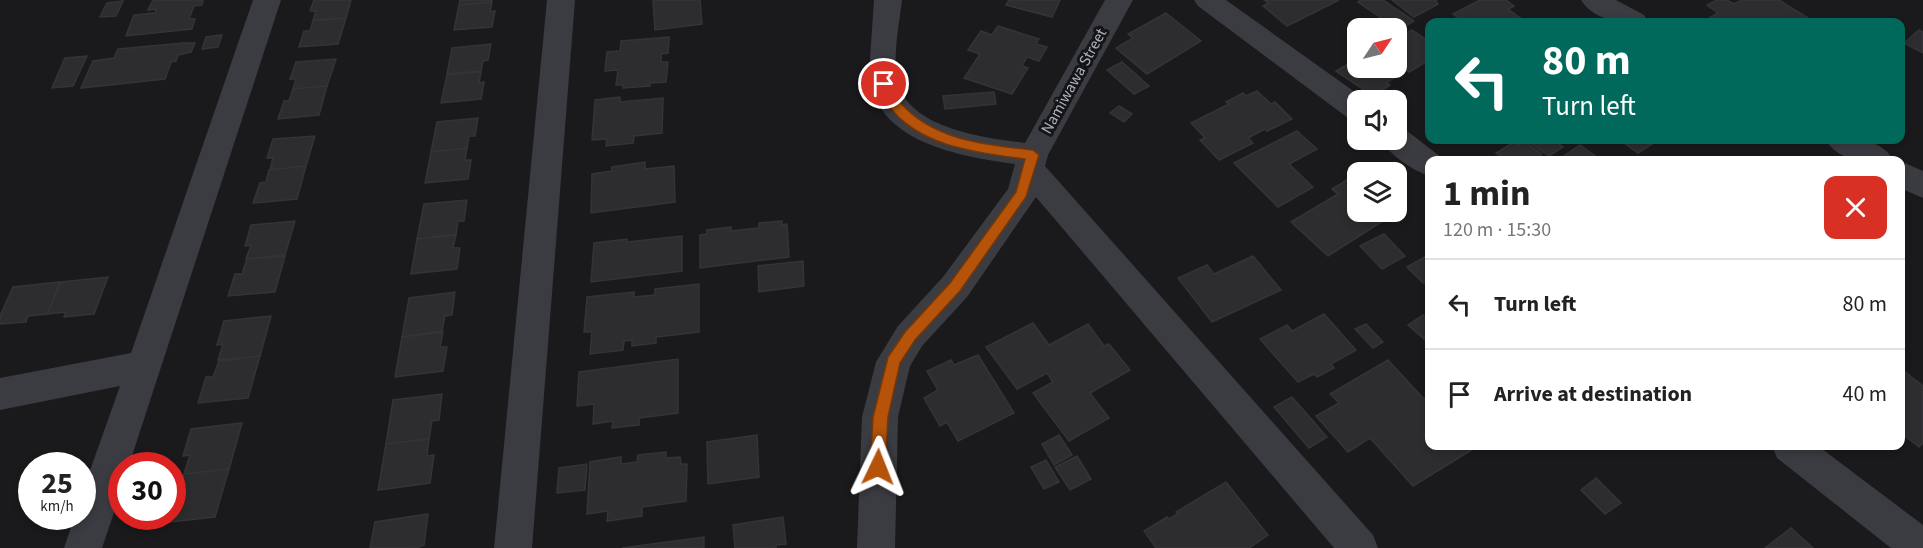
<!DOCTYPE html>
<html lang="en">
<head>
<meta charset="utf-8">
<style>
	body { margin:0; font-family:"Source Sans 3",sans-serif; background:#f6f6f6; color:#222; height:100vh; display:flex; flex-direction:column; font-size:22px; white-space:nowrap }
	* { box-sizing:border-box; margin:0 }
	p { font-size:20px; color:#767676 }
	.icon { flex:none; width:33px; height:33px; fill:none; stroke:currentColor; stroke-width:2; stroke-linecap:round; stroke-linejoin:round }
	.map { position:relative; flex:1; overflow:hidden }
	.sheet { position:absolute; left:1425px; top:156px; width:480px; height:294px; display:flex; flex-direction:column; background:#fff; border-radius:12px; box-shadow:0 3px 9px #0003 }
	.sheet>* { flex:none }
	.banner { position:absolute; left:1425px; top:18px; width:480px; height:126px; border-radius:12px; box-shadow:0 3px 9px #0003; background:#00695c; color:#fff; overflow:hidden }
	.needle { width:39px; rotate:55deg }
	.fabs { position:absolute; left:1347px; top:18px; display:grid; gap:12px }
	.fabs a { display:grid; place-items:center; width:60px; height:60px; border-radius:12px; background:#fff; box-shadow:0 3px 9px #0003; font-size:30px }
	.speed { position:absolute; left:18px; top:452px; display:flex; gap:12px; font-size:30px; font-weight:700; text-align:center }
	.speed>* { display:grid; place-content:center; width:78px; height:78px; border-radius:50%; background:#fff; box-shadow:0 3px 9px #0003; line-height:1 }
	.speed small { font-size:15px; font-weight:400 }
	.speed .limit { border:9px solid #d22; background:#fff; color:#111 }
	.pin { position:absolute; display:grid; place-items:center; width:51px; height:51px; color:#fff; margin:-26px; border:3px solid #fff; border-radius:50%; box-shadow:0 2px 6px #0007 }
	.me { position:absolute; width:66px; margin:-33px; rotate:2deg; stroke-linejoin:round; filter:drop-shadow(0 0 4px #0008) }
	.turn { display:flex; align-items:center; gap:21px; height:126px; padding:0 18px; font-size:27px }
	.turn .icon { width:78px; height:78px; stroke-width:2.5 }
	.turn b { display:block; font-size:42px; line-height:51px }
	.round { display:grid; place-items:center; flex:none; width:63px; height:63px; border-radius:12px; background:#f6f6f6 }
	.overview { display:flex; align-items:center; justify-content:space-between; height:102px; padding:0 18px }
	h1 { font-size:36px; font-weight:700; line-height:45px }
	ul { padding:0; list-style:none }
	li { display:flex; align-items:center; gap:18px; height:90px; padding:0 18px; border-top:2px solid #e0e0e0 }
	li div { flex:1 }
	li b { display:block; font-size:22px }
	li em { font-style:normal }
	.map>svg:first-child { display:block }
	.building { fill:#2d2d30; stroke:#343438; stroke-width:1.5 }
	.lines { fill:none; stroke-linecap:round; stroke-linejoin:round }
	.minor { fill:#3b3c41; fill-rule:evenodd }
	.route { fill:#b45309; stroke:#753606; stroke-width:1.5 }
	.labels { text-anchor:middle; dominant-baseline:central; stroke-width:6; stroke-linejoin:round; paint-order:stroke }
	.street-label { font-size:16px; fill:#adb1bc; stroke:#151517 }
</style>
</head>
<body>
<div class="map">
<svg width="1923" height="548" viewBox="0 0 1923 548">
	<rect width="100%" height="100%" fill="#1a1a1c"/>
	<g class="building">
		<polygon points="153,0 203,0 202,5 194,6 189,19 195,19 192,29 126,36 134,15 155,13 156,9 148,10"/>
		<polygon points="314,0 351,0 346,18 313,20 316,11 310,11"/>
		<polygon points="460,0 492,0 491,2 459,5"/>
		<polygon points="653,0 700,0 702,24 655,30"/>
		<polygon points="1009,0 1060,0 1052,17 1006,5"/>
		<polygon points="1264,0 1339,0 1287,26 1263,6 1269,3"/>
		<polygon points="1361,0 1383,0 1414,21 1399,30 1358,2"/>
		<polygon points="1392,0 1437,0 1435,1 1438,4 1414,17"/>
		<polygon points="1480,0 1506,0 1514,6 1508,9 1526,22 1464,22 1453,14"/>
		<polygon points="1717,0 1727,0 1734,4 1742,0 1779,0 1808,18 1801,22 1710,22 1706,20 1718,13 1707,5"/>
		<polygon points="123,1 116,16 100,17 107,3"/>
		<polygon points="492,2 490,12 495,11 492,27 454,30 459,5"/>
		<polygon points="1166,13 1201,41 1147,74 1116,48 1133,38 1128,34"/>
		<polygon points="346,18 338,44 299,47 304,31 310,31 313,21"/>
		<polygon points="998,26 1039,39 1036,44 1047,47 1039,61 1027,57 1022,66 1028,68 1012,94 964,78 980,54 968,50 981,31 992,35"/>
		<polygon points="1412,30 1430,42 1430,65 1427,66 1424,63 1409,72 1396,62 1396,39"/>
		<polygon points="1919,30 1923,32 1923,53 1904,43"/>
		<polygon points="222,35 218,47 202,49 206,37"/>
		<polygon points="669,37 668,53 661,54 661,62 668,62 666,82 650,83 650,86 623,88 623,85 616,85 618,70 605,71 607,52 620,51 621,41"/>
		<polygon points="183,43 195,43 191,52 178,55 176,61 171,62 165,79 81,88 93,61 114,58 118,49"/>
		<polygon points="491,44 488,60 483,61 481,71 447,74 452,48"/>
		<polygon points="87,56 73,86 52,88 65,58"/>
		<polygon points="1358,58 1358,68 1392,68 1400,74 1386,83 1390,85 1373,96 1336,71"/>
		<polygon points="336,59 327,86 293,89 296,79 290,79 296,62"/>
		<polygon points="1122,62 1149,86 1134,94 1107,70"/>
		<polygon points="481,72 479,83 484,82 481,99 441,103 447,75"/>
		<polygon points="327,86 319,115 278,119 284,101 289,101 293,89"/>
		<polygon points="1257,91 1271,104 1275,102 1292,119 1267,131 1265,129 1248,138 1253,143 1219,160 1200,140 1205,138 1191,123 1229,104 1226,102 1243,93 1246,96"/>
		<polygon points="994,92 996,104 945,109 943,96"/>
		<polygon points="620,97 620,102 663,98 662,133 634,136 633,143 606,146 607,139 592,140 595,100"/>
		<polygon points="1119,106 1132,114 1124,122 1110,113"/>
		<polygon points="478,118 475,136 469,136 467,148 431,152 437,122"/>
		<polygon points="1297,131 1317,149 1289,164 1313,187 1278,207 1234,163"/>
		<polygon points="315,136 306,166 270,170 273,158 267,158 273,139"/>
		<polygon points="1540,140 1553,140 1563,147 1549,156 1532,144"/>
		<polygon points="1620,140 1658,140 1638,153"/>
		<polygon points="1524,141 1542,154 1532,160 1493,160 1500,156 1496,153 1514,142 1518,145"/>
		<polygon points="1580,145 1601,160 1558,160"/>
		<polygon points="467,148 465,160 471,160 468,179 425,183 431,152"/>
		<polygon points="645,162 645,169 674,166 675,202 591,213 592,174 612,171 612,167"/>
		<polygon points="306,166 297,199 253,203 260,183 266,182 269,170"/>
		<polygon points="1350,178 1355,183 1358,181 1358,212 1397,212 1328,256 1291,222 1338,194 1332,189"/>
		<polygon points="467,200 464,221 458,221 456,234 417,239 424,204"/>
		<polygon points="295,221 285,255 246,259 251,245 245,246 251,225"/>
		<polygon points="782,221 782,225 787,224 789,257 700,268 700,235 707,234 707,230 731,227 731,231 759,228 759,223"/>
		<polygon points="1384,234 1405,256 1382,269 1360,246"/>
		<polygon points="456,235 453,248 460,248 457,269 411,274 417,239"/>
		<polygon points="682,236 682,271 591,282 594,243 627,239 627,242"/>
		<polygon points="1430,254 1430,279 1423,283 1407,267"/>
		<polygon points="285,256 275,292 228,296 235,274 242,274 247,259"/>
		<polygon points="1253,256 1281,290 1212,322 1178,278 1207,265 1214,274"/>
		<polygon points="803,261 804,286 759,292 758,266"/>
		<polygon points="108,277 94,314 64,317 66,312 47,314 61,282"/>
		<polygon points="60,282 47,314 28,316 26,322 0,324 0,316 13,287"/>
		<polygon points="699,284 699,332 656,337 656,343 632,346 632,340 624,341 623,350 590,354 592,332 584,332 587,297 634,292 634,297 655,295 655,289"/>
		<polygon points="455,292 452,315 445,316 442,331 402,337 409,298"/>
		<polygon points="1324,314 1356,350 1331,364 1334,368 1317,377 1314,374 1298,382 1260,339 1287,325 1292,331"/>
		<polygon points="1423,315 1430,321 1430,344 1408,325"/>
		<polygon points="271,316 260,356 218,360 223,344 217,345 224,321"/>
		<polygon points="1033,323 1049,345 1088,324 1104,346 1109,344 1130,370 1090,393 1109,418 1069,441 1033,393 1053,382 1047,373 1017,389 986,347"/>
		<polygon points="1366,324 1383,342 1373,348 1355,329"/>
		<polygon points="443,332 440,347 447,347 443,371 395,377 402,337"/>
		<polygon points="978,355 1014,413 958,441 947,422 940,426 924,398 938,390 927,371 951,360 954,365"/>
		<polygon points="260,356 248,398 198,403 206,377 213,377 219,361"/>
		<polygon points="678,359 678,413 639,418 639,425 612,428 613,421 593,424 594,404 577,406 579,372"/>
		<polygon points="1388,360 1424,399 1430,395 1430,446 1478,446 1413,486 1370,438 1348,452 1316,416 1339,403 1330,394"/>
		<polygon points="1905,372 1923,386 1923,443 1919,447 1900,432 1900,376"/>
		<polygon points="442,394 439,420 432,421 429,439 386,444 393,400"/>
		<polygon points="1292,397 1327,437 1309,448 1274,407"/>
		<polygon points="242,423 229,469 184,474 190,455 183,456 191,429"/>
		<polygon points="757,435 759,477 708,484 707,442"/>
		<polygon points="1059,435 1072,455 1054,465 1042,444"/>
		<polygon points="429,439 427,456 434,455 430,483 378,490 386,444"/>
		<polygon points="666,452 666,458 680,457 681,464 687,464 686,501 642,507 642,516 607,521 608,511 587,514 590,462 621,457 621,464 637,462 638,455"/>
		<polygon points="1077,456 1091,479 1070,490 1055,467"/>
		<polygon points="1046,460 1059,482 1044,489 1031,467"/>
		<polygon points="587,464 585,490 557,493 559,468"/>
		<polygon points="229,469 215,517 162,523 164,516 172,516 172,493 179,493 184,474"/>
		<polygon points="1596,478 1621,503 1605,514 1581,490"/>
		<polygon points="1226,482 1268,535 1249,548 1156,548 1144,531 1167,517 1169,519 1178,514 1176,512"/>
		<polygon points="428,514 424,545 416,548 370,548 375,522"/>
		<polygon points="783,517 786,544 776,545 776,548 735,548 733,525"/>
		<polygon points="1791,528 1813,548 1765,548"/>
		<polygon points="704,537 704,548 622,548"/>
	</g>
	<g class="lines">
		<g class="minor">
			<polygon points="253,0 281,0 129,465 122,465 122,489 102,548 64,548 75,516 82,516 82,493 120,386 0,410 0,378 131,353"/>
			<polygon points="547,0 575,0 532,548 494,548"/>
			<path d="M 874,0 L 902,0 C 899,26 892,57 898,83 C 910,129 986,138 1025,143 L 1105,0 L 1133,0 L 1048,155 L 1045,166 L 1373,535 L 1378,548 L 1334,548 L 1036,197 L 967,297 L 922,346 L 910,366 L 898,417 L 895,548 L 857,548 L 862,417 L 876,362 L 898,326 L 943,277 L 1008,189 L 1015,164 C 959,156 875,143 869,73 Z"/>
			<polygon points="1194,0 1226,0 1366,100 1358,100 1358,121 1348,118 1198,6"/>
			<path d="M 1581,0 L 1616,0 L 1644,15 L 1648,22 C 1625,24 1595,22 1581,0 Z"/>
			<path d="M 1396,128 L 1407,131 L 1441,157 L 1443,160 L 1430,160 L 1430,176 C 1413,171 1390,155 1381,140 L 1396,140 Z"/>
			<path d="M 1826,140 C 1849,138 1881,137 1893,160 C 1870,162 1839,163 1826,140 Z"/>
			<polygon points="1900,161 1923,171 1923,198 1900,188"/>
			<polygon points="1772,446 1818,446 1923,525 1923,548 1891,548 1777,458"/>
		</g>
	</g>
	<path class="route" d="M 884,80 L 888,81 C 892,88 895,96 900,102 C 932,140 986,145 1033,150 L 1039,155 L 1026,197 L 960,291 L 915,340 L 900,363 L 888,417 L 885,467 L 883,472 L 878,474 L 872,472 L 870,467 L 873,417 L 888,357 L 905,332 L 950,283 L 1016,192 L 1025,159 C 979,153 919,147 889,106 C 884,99 881,91 878,84 Z"/>
	<g class="labels">
		<g class="street-label">
			<text transform="translate(1074 81) rotate(-61)">Namiwawa Street</text>
		</g>
	</g>
</svg>
<div class="fabs">
<a><svg class="needle" viewBox="-14 -14 28 28"><path d="M0-13l5 13h-10z" fill="#e53935"/><path d="M0 13l5-13h-10z" fill="#767676"/></svg></a>
<a><svg class="icon" aria-label="sound" viewBox="0 0 24 24"><path d="M4 9h4l5-4v14l-5-4H4zM17 9q2 3 0 6"/></svg></a>
<a><svg class="icon" aria-label="layers" viewBox="0 0 24 24"><path d="M12 4l9 5-9 5-9-5zM3 14l9 5 9-5"/></svg></a>
</div>
<div class="speed"><div>25<small>km/h</small></div><div class="limit">30</div></div>
<div class="pin" style="left:884px;top:84px;background:#d93025"><svg class="icon" aria-label="arrive" viewBox="0 0 24 24"><path d="M6 21V4h12l-3 4 3 4H6"/></svg></div>
<svg class="me" style="left:878px;top:467px" viewBox="-20 -20 40 40"><path d="M0-17L14 15 0 8-14 15z" fill="#b45309" stroke="#fff" stroke-width="4"/></svg>
<div class="banner">
<div class="turn"><svg class="icon" aria-label="left" viewBox="0 0 24 24"><path d="M17 20v-9H6M10 6l-5 5 5 5"/></svg><div><b>80 m</b>Turn left</div></div>
</div>
<section class="sheet">
<div class="overview"><div><h1>1 min</h1><p>120 m · 15:30</p></div><a class="round" style="background:#d93025;color:#fff"><svg class="icon" aria-label="close" viewBox="0 0 24 24"><path d="M6 6l12 12M18 6L6 18"/></svg></a></div>
<ul>
<li><svg class="icon" aria-label="left" viewBox="0 0 24 24"><path d="M17 20v-9H6M10 6l-5 5 5 5"/></svg><div><b>Turn left</b></div><em>80 m</em></li>
<li><svg class="icon" aria-label="arrive" viewBox="0 0 24 24"><path d="M6 21V4h12l-3 4 3 4H6"/></svg><div><b>Arrive at destination</b></div><em>40 m</em></li>
</ul>
</section>
</div>
</body>
</html>
